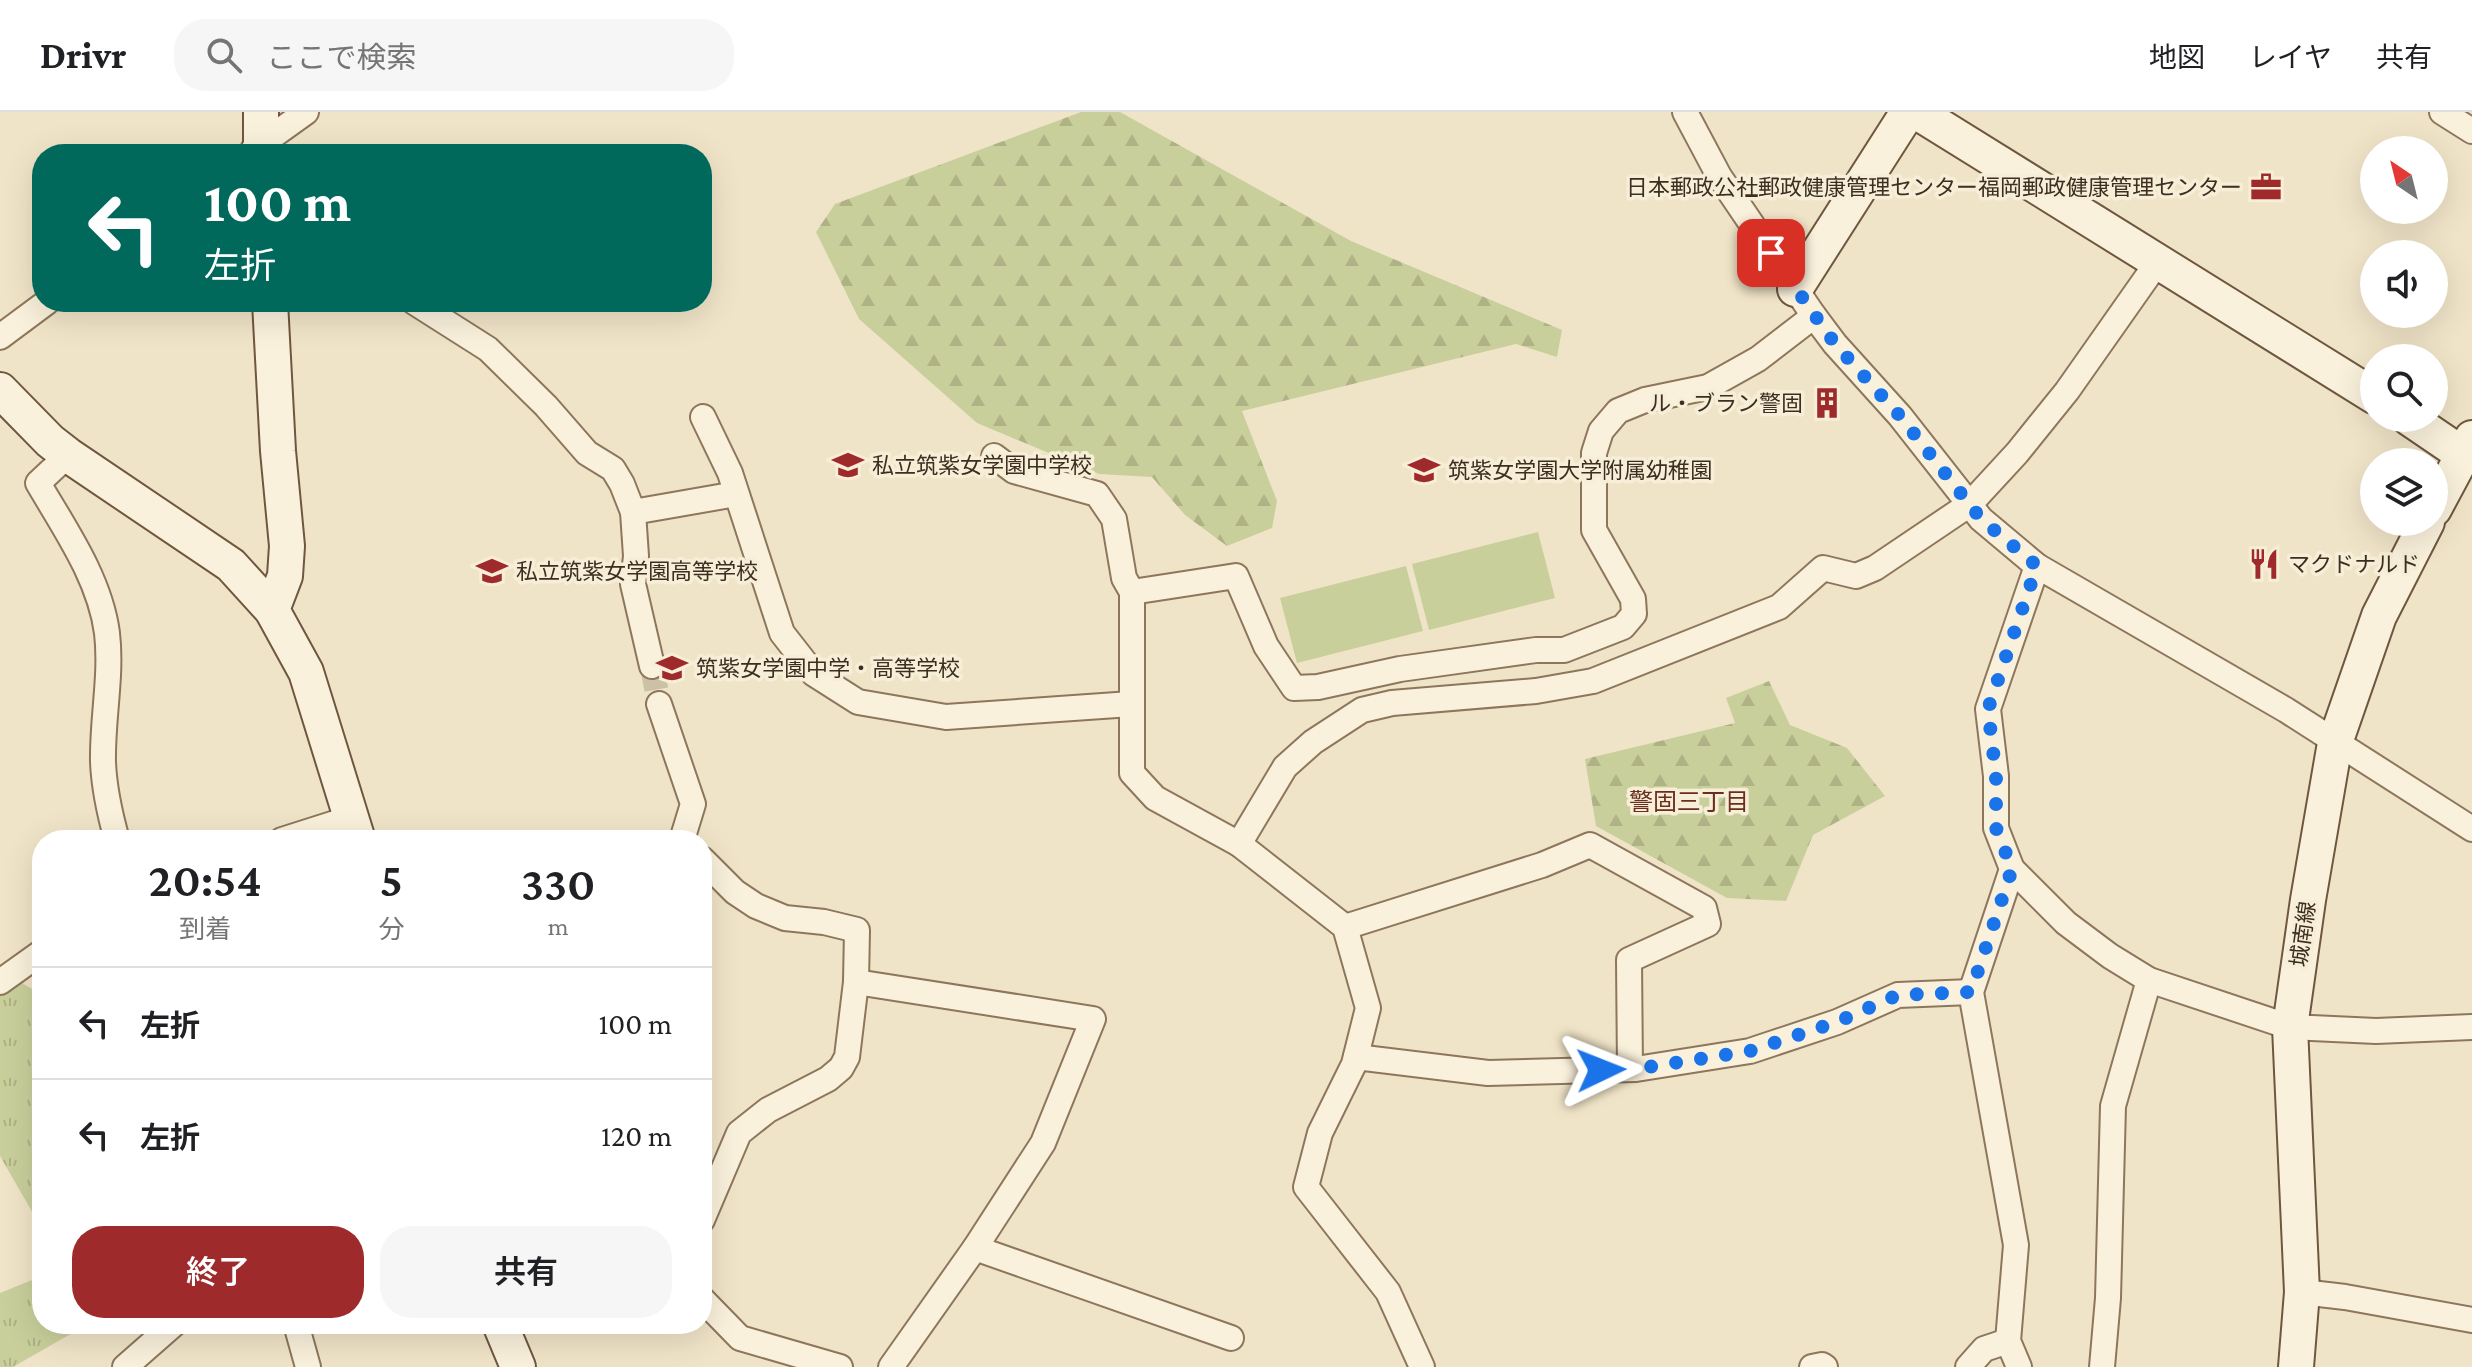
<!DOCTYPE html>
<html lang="ja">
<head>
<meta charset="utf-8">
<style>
	body { margin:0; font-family:"Crimson Pro","Noto Sans JP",serif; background:#f6f6f6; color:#202124; height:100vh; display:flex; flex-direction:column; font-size:30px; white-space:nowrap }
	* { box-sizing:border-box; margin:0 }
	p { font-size:26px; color:#757577 }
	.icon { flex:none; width:44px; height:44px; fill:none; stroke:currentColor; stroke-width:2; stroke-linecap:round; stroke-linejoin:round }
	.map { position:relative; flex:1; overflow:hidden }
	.panel { position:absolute; left:32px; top:718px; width:680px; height:504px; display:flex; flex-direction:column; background:#fff; border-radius:32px; box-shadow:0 8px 32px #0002 }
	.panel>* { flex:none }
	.top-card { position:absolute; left:32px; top:32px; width:680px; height:168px; border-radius:32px; box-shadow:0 8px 32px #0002; background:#00695c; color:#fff; overflow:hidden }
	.needle { width:52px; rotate:325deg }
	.buttons { position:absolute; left:2360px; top:24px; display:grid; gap:16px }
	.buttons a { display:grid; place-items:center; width:88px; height:88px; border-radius:50%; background:#fff; box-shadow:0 8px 32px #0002; font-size:40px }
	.pin { position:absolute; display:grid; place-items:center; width:68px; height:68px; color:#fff; margin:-34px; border-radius:16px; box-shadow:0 4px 12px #0006 }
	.me { position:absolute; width:88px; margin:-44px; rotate:88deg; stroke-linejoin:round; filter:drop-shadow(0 0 6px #0008) }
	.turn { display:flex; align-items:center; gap:28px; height:168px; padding:0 40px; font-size:36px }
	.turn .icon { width:104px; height:104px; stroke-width:2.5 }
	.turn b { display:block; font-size:56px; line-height:68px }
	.eta { display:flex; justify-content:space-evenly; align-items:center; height:136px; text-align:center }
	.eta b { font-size:48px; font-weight:600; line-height:56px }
	.action { display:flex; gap:16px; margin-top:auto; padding:16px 40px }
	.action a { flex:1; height:92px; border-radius:32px; background:#9e2a2b; color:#fff; font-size:32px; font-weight:600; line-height:92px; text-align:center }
	.action a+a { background:#f6f6f6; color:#202124 }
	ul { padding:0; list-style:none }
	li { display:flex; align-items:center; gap:24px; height:112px; padding:0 40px; border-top:2px solid #e0e0e0 }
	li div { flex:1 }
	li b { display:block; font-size:30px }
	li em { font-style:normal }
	header { display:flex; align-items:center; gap:48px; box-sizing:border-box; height:112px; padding:0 40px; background:#fff; border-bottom:2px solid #e0e0e0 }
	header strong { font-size:38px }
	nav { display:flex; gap:44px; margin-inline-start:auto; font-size:28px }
	.search { width:560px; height:72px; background:#f6f6f6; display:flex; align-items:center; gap:20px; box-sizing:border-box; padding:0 28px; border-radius:32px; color:#757577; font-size:30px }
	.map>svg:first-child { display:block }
	.green { fill:#c9cf9b }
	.forest { fill:url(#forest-firs) }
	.park { fill:url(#park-tufts) }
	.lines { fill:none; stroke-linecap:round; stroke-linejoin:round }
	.street-tunnel { stroke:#ccc0a6; stroke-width:24; stroke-dasharray:24 12; stroke-linecap:butt }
	.street-casing { stroke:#8d765c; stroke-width:28 }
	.secondary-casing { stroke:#6f573f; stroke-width:38 }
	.street { stroke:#faf1dc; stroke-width:24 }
	.secondary { stroke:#faf1dc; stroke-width:34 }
	.route { stroke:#1a73e8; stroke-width:14; stroke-dasharray:0 25.2 }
	.labels { text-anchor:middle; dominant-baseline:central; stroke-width:7; stroke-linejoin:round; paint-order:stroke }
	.poi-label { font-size:22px; fill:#3d2e20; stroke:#f7eed8; text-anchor:start }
	.street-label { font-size:22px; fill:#3d2e20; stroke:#f7eed8 }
	.neighbourhood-label { font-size:24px; fill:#6b2e1e; stroke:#f7eed8 }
</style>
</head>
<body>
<header>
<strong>Drivr</strong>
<div class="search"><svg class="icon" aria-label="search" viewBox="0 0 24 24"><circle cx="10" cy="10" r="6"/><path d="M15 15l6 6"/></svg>ここで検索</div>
<nav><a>地図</a><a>レイヤ</a><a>共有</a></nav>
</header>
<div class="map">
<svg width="2472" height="1255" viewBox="0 0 2472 1255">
	<defs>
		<pattern id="forest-firs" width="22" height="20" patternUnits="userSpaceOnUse" patternTransform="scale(2)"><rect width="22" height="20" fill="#c9cf9b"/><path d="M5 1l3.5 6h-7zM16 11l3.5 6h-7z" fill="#aeb285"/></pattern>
		<pattern id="park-tufts" width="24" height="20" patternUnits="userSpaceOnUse" patternTransform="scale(2)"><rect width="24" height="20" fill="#c9cf9b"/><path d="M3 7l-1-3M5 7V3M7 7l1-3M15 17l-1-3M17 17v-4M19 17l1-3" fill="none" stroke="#aeb285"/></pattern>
	</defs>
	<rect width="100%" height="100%" fill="#f0e4c8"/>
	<g class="green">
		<polygon points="1538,420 1555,486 1429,518 1412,452"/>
		<polygon points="1406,454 1423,519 1297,551 1280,486"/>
	</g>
	<g class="forest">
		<polygon points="1081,0 1120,0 1351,129 1562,218 1557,245 1516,232 1242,299 1277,389 1272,416 1227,434 1185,403 1152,365 1099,362 977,311 859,207 816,120 835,92"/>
		<polygon points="1769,569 1790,613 1847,636 1885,684 1813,723 1786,789 1727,786 1596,714 1585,647 1735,611 1726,586"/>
	</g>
	<g class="park">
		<polygon points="9,863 42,883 42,1117 0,1044 0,867"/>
		<polygon points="42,1164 42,1212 88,1212 13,1255 0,1255 0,1181"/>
	</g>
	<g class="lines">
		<polyline class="street-tunnel" points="652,554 659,592"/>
		<defs>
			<g id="street">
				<polyline points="1685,0 1719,64 1814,204 1835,232 1900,304 1981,407 2037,454 2286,598 2472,717"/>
				<polyline points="2442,0 2472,19"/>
				<polyline points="253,38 306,0"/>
				<polyline points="414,190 488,237 546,294 587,341 613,357 622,372 633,400 736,382"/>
				<polyline points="0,225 47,190"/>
				<polyline points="703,305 730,361 782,521 814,562 858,590 946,605 1131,592"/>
				<path d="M 68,343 L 38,371 C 65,417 100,467 107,521 C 112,564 102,607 103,650 C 104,675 110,703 117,728"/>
				<polyline points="994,344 1014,359 1097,382 1114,407 1124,466 1132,480 1132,661 1155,686 1239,732 1345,815 1368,896 1354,952 1320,1021 1306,1075 1388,1180 1422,1255"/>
				<polyline points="633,400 636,444 633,472 652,554"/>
				<polyline points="2037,454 1988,597 1996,664 1996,716 2012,757 2066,811 2110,844 2149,868 2290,915 2376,919 2472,915"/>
				<polyline points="1132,480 1236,464 1266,534 1294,576 1318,575 1400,557 1536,538 1564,538 1623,515 1634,502 1633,487 1594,418 1594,341 1601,319 1618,299 1645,288 1708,275 1758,247 1814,204"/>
				<polyline points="659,592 693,692 682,728"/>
				<polyline points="282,728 351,706"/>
				<polyline points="1239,732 1285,655 1313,630 1362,598 1392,591 1536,579 1593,569 1779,495 1823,456 1856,464 1875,456 1970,392 2017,341 2067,279 2157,151"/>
				<polyline points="702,747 735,780 756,794 785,806 824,810 857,818 856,870 847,945 841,956 828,967 768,998 739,1021 702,1108"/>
				<polyline points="2012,757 1971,880 2016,1133 2008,1229 2019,1255"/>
				<polyline points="1345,815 1542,753 1590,733 1704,796 1708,812 1629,848 1630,957"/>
				<polyline points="0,870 42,840"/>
				<polyline points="856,870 1093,907 1043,1031 975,1136 891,1255"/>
				<polyline points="1356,945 1488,961 1636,957 1750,939 1837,910 1898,883 1971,880"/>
				<polyline points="975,1136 1231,1226"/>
				<polyline points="2302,1180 2345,1185 2472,1208"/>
				<polyline points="702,1187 740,1226 840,1255"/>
				<polyline points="296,1212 308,1255"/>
				<polyline points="125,1255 174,1212"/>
				<polyline points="1812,1255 1822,1253 1825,1255"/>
				<polyline points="1968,1255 1984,1237 2008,1229"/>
				<polyline points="2102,1255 2108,1186 2113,994 2149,868"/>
			</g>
			<g id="secondary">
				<polyline points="1917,0 2374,284"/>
				<polyline points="261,42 261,0"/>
				<polyline points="1795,177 1908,0"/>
				<polyline points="270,190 278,339 287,434 285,464 272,498 306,560 358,728"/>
				<polyline points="0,278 50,329 68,343 231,453 272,498"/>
				<polyline points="2409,306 2462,342"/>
				<polyline points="2434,397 2472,326"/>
				<polyline points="500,1212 518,1255"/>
				<polyline points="2296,1255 2302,1180 2290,915 2308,788 2335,631 2379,504 2427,410"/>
			</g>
		</defs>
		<use href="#street" class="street-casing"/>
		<use href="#secondary" class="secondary-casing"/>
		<use href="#street" class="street"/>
		<use href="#secondary" class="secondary"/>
	</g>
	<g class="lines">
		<polyline class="route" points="1601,958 1636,957 1750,939 1837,910 1898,883 1971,880 2012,757 1996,716 1996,664 1988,597 2037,454 1981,407 1900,304 1835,232 1771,141"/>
	</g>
	<defs>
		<symbol id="office-bare" viewBox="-9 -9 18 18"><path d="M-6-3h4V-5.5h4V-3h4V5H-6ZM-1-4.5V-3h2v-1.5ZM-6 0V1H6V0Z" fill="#9e2a2b" stroke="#f7eed8" stroke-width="2.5" paint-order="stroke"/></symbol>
		<symbol id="building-bare" viewBox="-9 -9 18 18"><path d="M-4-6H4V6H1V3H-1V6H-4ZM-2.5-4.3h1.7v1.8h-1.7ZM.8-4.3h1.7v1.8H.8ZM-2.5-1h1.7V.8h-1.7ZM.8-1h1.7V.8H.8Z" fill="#9e2a2b" stroke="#f7eed8" stroke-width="2.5" paint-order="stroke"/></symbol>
		<symbol id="school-bare" viewBox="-9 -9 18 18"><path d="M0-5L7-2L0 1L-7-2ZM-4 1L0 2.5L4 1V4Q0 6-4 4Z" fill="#9e2a2b" stroke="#f7eed8" stroke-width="2.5" paint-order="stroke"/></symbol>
		<symbol id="restaurant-bare" viewBox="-9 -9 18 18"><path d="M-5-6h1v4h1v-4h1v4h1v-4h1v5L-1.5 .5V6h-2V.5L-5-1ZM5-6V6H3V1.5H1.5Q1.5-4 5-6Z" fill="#9e2a2b" stroke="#f7eed8" stroke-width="2.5" paint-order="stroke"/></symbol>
	</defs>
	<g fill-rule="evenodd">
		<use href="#office-bare" x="2244" y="53" width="44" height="44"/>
		<use href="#building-bare" x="1805" y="269" width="44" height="44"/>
		<use href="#school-bare" x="826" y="331" width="44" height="44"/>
		<use href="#school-bare" x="1402" y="336" width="44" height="44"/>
		<use href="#restaurant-bare" x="2242" y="430" width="44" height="44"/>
		<use href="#school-bare" x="470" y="437" width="44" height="44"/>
		<use href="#school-bare" x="650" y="534" width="44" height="44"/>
	</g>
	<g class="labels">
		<g class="poi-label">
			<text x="2242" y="75" text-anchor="end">日本郵政公社郵政健康管理センター福岡郵政健康管理センター</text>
			<text x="1803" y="291" text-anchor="end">ル・ブラン警固</text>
			<text x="872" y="353">私立筑紫女学園中学校</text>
			<text x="1448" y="358">筑紫女学園大学附属幼稚園</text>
			<text x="2288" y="452">マクドナルド</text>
			<text x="516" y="459">私立筑紫女学園高等学校</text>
			<text x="696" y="556">筑紫女学園中学・高等学校</text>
		</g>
		<g class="street-label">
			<text transform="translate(2303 822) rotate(-82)">城南線</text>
		</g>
		<g class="neighbourhood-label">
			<text x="1689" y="689">警固三丁目</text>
		</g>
	</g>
</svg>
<div class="buttons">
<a><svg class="needle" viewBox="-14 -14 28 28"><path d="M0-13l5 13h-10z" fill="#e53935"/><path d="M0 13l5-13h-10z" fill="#757577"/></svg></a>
<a><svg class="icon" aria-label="sound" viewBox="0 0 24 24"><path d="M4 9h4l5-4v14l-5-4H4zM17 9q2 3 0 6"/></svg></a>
<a><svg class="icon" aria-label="search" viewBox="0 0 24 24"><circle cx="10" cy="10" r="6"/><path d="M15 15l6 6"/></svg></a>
<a><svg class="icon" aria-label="layers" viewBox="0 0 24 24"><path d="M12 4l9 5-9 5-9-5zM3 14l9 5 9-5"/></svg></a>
</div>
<div class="pin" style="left:1771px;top:141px;background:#d93025"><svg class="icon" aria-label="arrive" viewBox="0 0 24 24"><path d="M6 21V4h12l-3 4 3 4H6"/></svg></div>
<svg class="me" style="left:1601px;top:958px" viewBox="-20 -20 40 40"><path d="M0-17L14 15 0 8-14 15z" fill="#1a73e8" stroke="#fff" stroke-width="4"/></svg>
<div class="top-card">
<div class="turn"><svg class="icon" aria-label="left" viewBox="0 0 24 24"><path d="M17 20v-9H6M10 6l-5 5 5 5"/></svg><div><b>100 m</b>左折</div></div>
</div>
<section class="panel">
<div class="eta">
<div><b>20:54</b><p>到着</p></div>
<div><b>5</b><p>分</p></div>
<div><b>330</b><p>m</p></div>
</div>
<ul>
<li><svg class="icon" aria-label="left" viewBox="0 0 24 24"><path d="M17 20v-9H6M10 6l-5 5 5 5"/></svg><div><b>左折</b></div><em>100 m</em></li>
<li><svg class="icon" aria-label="left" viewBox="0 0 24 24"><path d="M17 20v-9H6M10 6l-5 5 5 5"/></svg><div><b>左折</b></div><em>120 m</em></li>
</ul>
<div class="action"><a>終了</a><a>共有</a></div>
</section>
</div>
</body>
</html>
